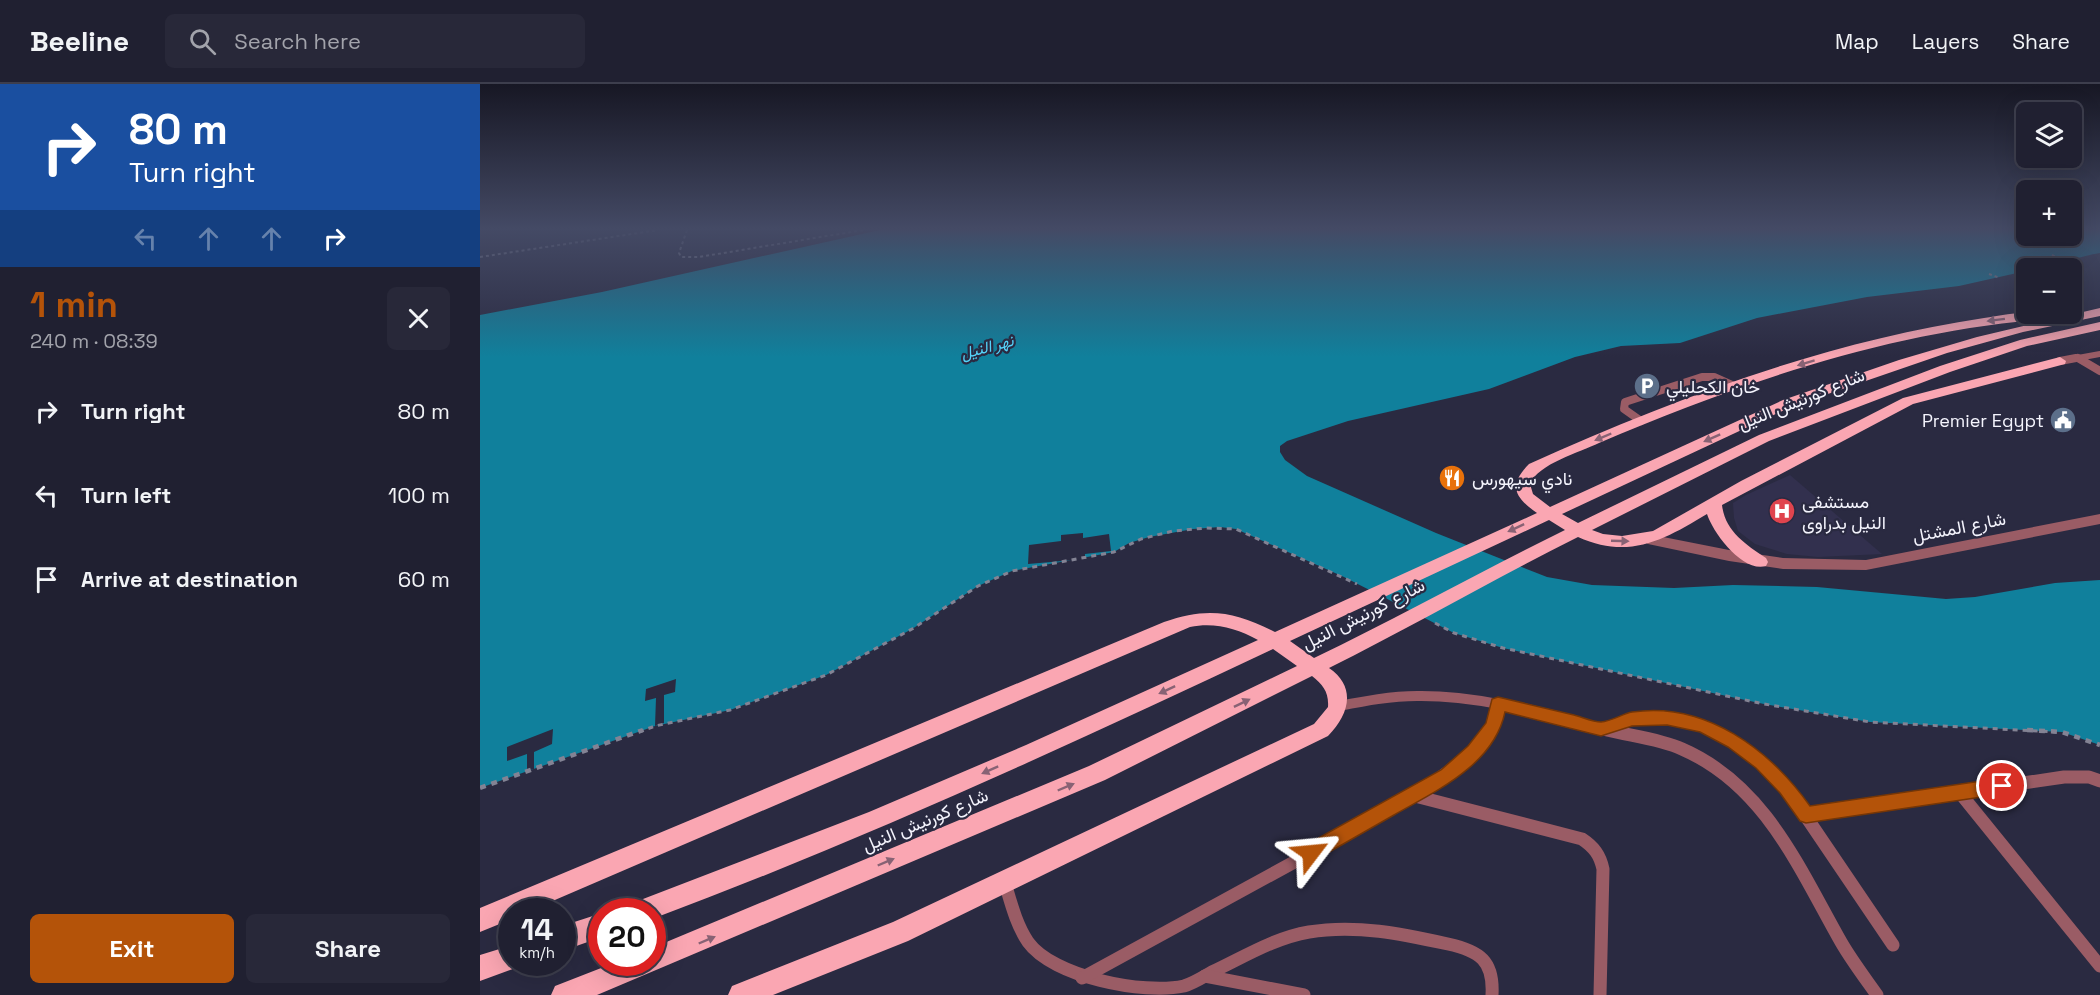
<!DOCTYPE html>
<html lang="en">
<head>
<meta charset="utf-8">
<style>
	body { margin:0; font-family:"Space Grotesk",Vazirmatn,sans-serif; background:#282839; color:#f1f3f6; height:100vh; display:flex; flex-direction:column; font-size:22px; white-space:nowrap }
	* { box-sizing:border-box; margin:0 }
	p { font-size:20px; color:#a2a3ab }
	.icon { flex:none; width:33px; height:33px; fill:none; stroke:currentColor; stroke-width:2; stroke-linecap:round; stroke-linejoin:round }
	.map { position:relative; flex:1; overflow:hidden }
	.drawer { display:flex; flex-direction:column; background:#202031; width:480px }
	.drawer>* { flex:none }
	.hud { background:#1a4fa0; color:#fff; overflow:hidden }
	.buttons { position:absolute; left:1536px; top:18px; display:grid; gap:12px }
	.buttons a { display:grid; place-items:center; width:66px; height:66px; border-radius:9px; background:#202031; box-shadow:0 6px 24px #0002,0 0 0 2px #3d3e4d; font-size:30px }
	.speed { position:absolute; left:18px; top:814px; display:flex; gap:12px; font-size:30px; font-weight:700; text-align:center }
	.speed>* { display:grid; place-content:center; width:78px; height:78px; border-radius:50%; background:#202031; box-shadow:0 6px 24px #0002,0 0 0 2px #3d3e4d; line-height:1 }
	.speed small { font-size:15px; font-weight:400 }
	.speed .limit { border:9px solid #d22; background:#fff; color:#111 }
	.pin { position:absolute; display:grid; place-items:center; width:51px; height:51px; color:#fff; margin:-26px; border:3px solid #fff; border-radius:50%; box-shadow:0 2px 6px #0007 }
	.me { position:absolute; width:66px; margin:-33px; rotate:61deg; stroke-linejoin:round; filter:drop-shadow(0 0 4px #0008) }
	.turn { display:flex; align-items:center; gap:21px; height:126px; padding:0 30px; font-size:27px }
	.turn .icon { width:78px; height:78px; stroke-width:2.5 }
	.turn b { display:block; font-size:42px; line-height:51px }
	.lanes { display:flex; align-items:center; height:57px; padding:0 30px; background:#0003; justify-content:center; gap:30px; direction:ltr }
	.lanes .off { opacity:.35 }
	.round { display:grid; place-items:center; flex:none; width:63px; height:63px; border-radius:9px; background:#282839 }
	.overview { display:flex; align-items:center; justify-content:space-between; height:102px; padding:0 30px }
	h1 { font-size:36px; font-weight:600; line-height:45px; color:#b45309 }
	.primary-button { display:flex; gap:12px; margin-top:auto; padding:12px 30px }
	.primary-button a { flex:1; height:69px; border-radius:9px; background:#b45309; color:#fff; font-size:24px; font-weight:600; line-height:69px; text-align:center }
	.primary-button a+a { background:#282839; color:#f1f3f6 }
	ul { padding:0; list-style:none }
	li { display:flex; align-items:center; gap:18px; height:84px; padding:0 30px }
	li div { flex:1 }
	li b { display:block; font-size:22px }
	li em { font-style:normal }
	header { display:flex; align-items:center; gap:36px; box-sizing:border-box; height:84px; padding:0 30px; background:#202031; border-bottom:2px solid #3d3e4d }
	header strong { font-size:28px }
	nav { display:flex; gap:33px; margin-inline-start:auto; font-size:21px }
	.search { width:420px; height:54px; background:#282839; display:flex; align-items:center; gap:15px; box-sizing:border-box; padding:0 21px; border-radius:9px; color:#a2a3ab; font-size:22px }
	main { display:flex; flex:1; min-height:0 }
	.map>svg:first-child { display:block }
	.built { fill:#32304e }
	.water { fill:#10809c }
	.pier { fill:#2a2a41 }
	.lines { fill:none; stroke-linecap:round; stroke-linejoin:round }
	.path-far2 { stroke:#838394; stroke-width:2; stroke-dasharray:3 3; stroke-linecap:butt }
	.path-far1 { stroke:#838394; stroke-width:3; stroke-dasharray:5 5; stroke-linecap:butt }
	.path { stroke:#838394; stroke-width:4.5; stroke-dasharray:6 6; stroke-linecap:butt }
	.service-far3 { stroke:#9a5c65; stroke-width:6 }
	.service-far2 { stroke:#9a5c65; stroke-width:8 }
	.service-far1 { stroke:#9a5c65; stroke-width:10 }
	.service { stroke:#9a5c65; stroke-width:13 }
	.minor { fill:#9a5c65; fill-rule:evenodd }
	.trunk { fill:#faa6b2; fill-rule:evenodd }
	.oneway { fill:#886274 }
	.route { fill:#b45309; stroke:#753606; stroke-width:1.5 }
	.labels { text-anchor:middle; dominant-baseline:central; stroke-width:4.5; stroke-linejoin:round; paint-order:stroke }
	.far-water-label { font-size:16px; font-style:italic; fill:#55d4fa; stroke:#2a2a41 }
	.poi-label { font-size:18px; fill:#f4f4fd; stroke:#2a2a41; text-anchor:start }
	.street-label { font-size:18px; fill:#f4f4fd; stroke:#2a2a41 }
</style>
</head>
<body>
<header>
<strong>Beeline</strong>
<div class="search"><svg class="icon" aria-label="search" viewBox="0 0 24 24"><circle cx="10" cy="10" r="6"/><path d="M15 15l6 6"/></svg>Search here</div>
<nav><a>Map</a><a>Layers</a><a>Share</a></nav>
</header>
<main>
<section class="drawer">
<div class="hud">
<div class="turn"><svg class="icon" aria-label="right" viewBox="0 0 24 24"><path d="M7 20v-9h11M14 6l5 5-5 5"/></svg><div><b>80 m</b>Turn right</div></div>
<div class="lanes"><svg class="icon off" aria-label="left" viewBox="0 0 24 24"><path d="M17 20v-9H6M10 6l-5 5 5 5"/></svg><svg class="icon off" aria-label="ahead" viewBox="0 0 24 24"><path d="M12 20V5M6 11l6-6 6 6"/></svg><svg class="icon off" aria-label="ahead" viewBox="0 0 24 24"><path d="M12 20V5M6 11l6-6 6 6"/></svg><svg class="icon" aria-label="right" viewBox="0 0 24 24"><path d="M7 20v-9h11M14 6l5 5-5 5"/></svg></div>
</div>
<div class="overview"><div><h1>1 min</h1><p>240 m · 08:39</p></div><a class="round"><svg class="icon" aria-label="close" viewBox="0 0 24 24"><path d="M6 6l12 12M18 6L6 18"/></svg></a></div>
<ul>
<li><svg class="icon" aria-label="right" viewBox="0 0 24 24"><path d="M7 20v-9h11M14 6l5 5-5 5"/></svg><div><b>Turn right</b></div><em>80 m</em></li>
<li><svg class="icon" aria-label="left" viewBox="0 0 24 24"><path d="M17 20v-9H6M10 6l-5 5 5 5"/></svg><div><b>Turn left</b></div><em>100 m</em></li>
<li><svg class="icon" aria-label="arrive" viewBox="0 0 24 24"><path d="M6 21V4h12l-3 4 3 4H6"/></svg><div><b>Arrive at destination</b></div><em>60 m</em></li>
</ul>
<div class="primary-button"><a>Exit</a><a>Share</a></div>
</section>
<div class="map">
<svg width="1620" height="911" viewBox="0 0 1620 911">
	<rect width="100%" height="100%" fill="#2a2a41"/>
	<polygon class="built" points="1310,391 1402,470 1338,473 1307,470 1275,460 1258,447 1254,434 1253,419 1266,411"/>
	<path class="water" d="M 400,146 L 1546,146 L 1546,152 L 1592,152 L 1592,146 L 1620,146 L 1620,169 C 1595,173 1571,184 1546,184 L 1546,187 L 1479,202 L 1387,213 L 1277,234 L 1200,259 L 1141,262 L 1095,273 L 1009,305 L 868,337 L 807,357 L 800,362 L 800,368 L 805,376 L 827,392 L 956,449 L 1067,493 L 1112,501 L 1194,504 L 1253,501 L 1337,503 L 1466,515 L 1495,513 L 1575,499 L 1620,496 L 1620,661 L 1582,648 L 1390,638 L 1284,620 L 1023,564 L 974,549 L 864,493 L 756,445 L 740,443 L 713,445 L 669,453 L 649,459 L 634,468 L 532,487 L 498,502 L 432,545 L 346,591 L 250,626 L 175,642 L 0,704 L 0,231 L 122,208 Z"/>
	<g class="pier">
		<polygon points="603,449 603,454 629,450 631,467 605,470 605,475 548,480 549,461 581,457 581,451"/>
		<polygon points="196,595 195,608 184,611 184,639 175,642 176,614 165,617 166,605"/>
		<polygon points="73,645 72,660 54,668 54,685 47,687 47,670 27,677 27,663"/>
	</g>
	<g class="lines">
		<g class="path-far2">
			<polyline points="207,146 199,169 201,173 219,173 383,146"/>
			<polyline points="1572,171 1582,176"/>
			<polyline points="0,173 178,146"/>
			<polyline points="1550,179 1562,184"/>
			<polyline points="1509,190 1520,194"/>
		</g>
		<g class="path-far1">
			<polyline points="955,539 974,549 1023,564 1284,620 1390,638 1576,648"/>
			<polyline points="159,648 175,642 250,626 346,591 432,545 498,502 532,487 634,468 661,455 693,447 726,444 756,445 877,500"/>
		</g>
		<g class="path">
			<polyline points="1547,646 1582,648 1620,661"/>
			<polyline points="0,704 163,646"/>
		</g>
		<g class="service-far3">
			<polyline points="1598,274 1601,276"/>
			<polyline points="1587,276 1620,270"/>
		</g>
		<g class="service-far2">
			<polyline points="1598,274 1620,287"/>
			<polyline points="1580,277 1596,274"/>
			<polyline points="1161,337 1144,325 1145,318 1222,293 1234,293 1254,302"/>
		</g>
		<g class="service-far1">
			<path d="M 859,622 C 885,617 911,612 937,612 C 1004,611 1069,632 1133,648"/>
			<path d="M 1123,644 C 1160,633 1199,629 1235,648"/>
			<polyline points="1008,648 1018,620"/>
		</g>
		<g class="service">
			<path d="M 1127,646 C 1151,652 1180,655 1202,665 C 1285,701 1319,784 1361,858 C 1372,877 1385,894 1397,911"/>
			<polyline points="1232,646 1254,658 1282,679 1306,703 1413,861"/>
			<polyline points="1480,709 1620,882"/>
			<path d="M 935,712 L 1102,755 C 1114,763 1120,771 1123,785 L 1120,911"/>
			<polyline points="1326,731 1584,693 1609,693 1620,697"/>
			<path d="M 525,799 C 531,819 536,840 548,858 C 573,893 664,911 704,902 C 714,899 723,893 732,888 C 764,873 794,854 829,848 C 876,840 922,850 968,860 C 1000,867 1014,877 1012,911"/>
			<polyline points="725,892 824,911"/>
			<polyline points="602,894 935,712 987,674 1009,646"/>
		</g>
		<polygon class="minor" points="1620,430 1620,440 1386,486 1303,485 1249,477 1168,460 1161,455 1168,450 1249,466 1303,474 1386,476"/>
		<g class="trunk">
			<path d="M 1620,224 L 1620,232 L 1543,248 L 1467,269 L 1313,322 L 1082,430 L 1098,439 L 1279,351 L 1460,282 L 1540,256 L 1620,238 L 1620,246 L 1547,262 L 1470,288 L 1289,357 L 1112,446 L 1123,450 L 1142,452 L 1173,447 L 1261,397 L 1423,314 L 1580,273 L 1586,277 L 1585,280 L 1433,320 L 1242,421 C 1245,447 1265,460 1286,474 L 1288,478 L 1286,482 C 1263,489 1233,449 1227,430 C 1184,456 1149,476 1098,453 C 1014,495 933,542 849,584 C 877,603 869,631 848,652 L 428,857 L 293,911 L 248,911 L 252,902 L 413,838 L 834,640 L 848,623 C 849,608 843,601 832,592 L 625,696 L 117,911 L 71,911 L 75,902 L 134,879 L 172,879 L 172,864 L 609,682 L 817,582 L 793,565 C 589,661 384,756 172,835 L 172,828 L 147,828 L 150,820 L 389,728 L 546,661 L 778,556 C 756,544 734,538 710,543 L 47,828 L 32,828 L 32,835 L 0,848 L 0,824 L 684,538 C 727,523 754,527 795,548 L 1057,429 C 1034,413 1028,401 1049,380 C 1192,315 1349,257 1504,234 C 1524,231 1559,224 1576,231 L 1570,235 C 1417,245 1259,299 1119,359 C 1100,368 1058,380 1050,400 L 1053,410 L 1070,423 L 1303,316 L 1419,276 L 1497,253 ZM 1069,436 L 1085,446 C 1001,487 919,533 834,574 L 810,557 Z"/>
			<polygon points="122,829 122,853 82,867 82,842"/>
			<polygon points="32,861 32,879 42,879 41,882 0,897 0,871"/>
		</g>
	</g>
	<defs><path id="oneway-solid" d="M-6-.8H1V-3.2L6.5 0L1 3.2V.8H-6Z" transform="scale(1.5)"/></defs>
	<g class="oneway">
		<use href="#oneway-solid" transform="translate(1516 236) rotate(173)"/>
		<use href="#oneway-solid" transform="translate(1326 279) rotate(163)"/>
		<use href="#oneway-solid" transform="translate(1123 353) rotate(157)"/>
		<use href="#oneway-solid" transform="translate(1232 354) rotate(156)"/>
		<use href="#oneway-solid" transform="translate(1036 444) rotate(155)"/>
		<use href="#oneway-solid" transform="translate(1140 457) rotate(2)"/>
		<use href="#oneway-solid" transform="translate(687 606) rotate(155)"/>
		<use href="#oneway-solid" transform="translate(762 619) rotate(-26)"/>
		<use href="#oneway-solid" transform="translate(510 686) rotate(156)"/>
		<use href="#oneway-solid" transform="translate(586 703) rotate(-23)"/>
		<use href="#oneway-solid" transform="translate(406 778) rotate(-23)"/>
		<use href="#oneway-solid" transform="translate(227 856) rotate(-23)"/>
	</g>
	<linearGradient id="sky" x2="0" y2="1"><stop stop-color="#171724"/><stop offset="0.53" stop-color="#444a65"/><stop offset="1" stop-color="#444a65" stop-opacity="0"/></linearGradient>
	<rect width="1620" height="273" fill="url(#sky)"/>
	<path class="route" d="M 1018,613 C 1044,619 1069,625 1094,631 C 1102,633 1113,638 1121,638 C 1132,637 1142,630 1152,628 C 1226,617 1290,666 1330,722 L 1522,694 L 1528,697 L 1531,702 L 1528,708 L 1522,710 L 1326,739 L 1320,737 L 1300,709 L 1276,684 L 1248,663 L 1220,648 L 1187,641 L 1152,642 L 1121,652 L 1025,628 C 1014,681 956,707 914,731 C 888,746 863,760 837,775 L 831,778 L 824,775 L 821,769 L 824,762 L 961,686 L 988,662 L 1006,639 L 1012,615 Z"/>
	<defs>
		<symbol id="parking-disc" viewBox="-11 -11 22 22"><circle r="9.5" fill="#5c6f8a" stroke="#2a2a41"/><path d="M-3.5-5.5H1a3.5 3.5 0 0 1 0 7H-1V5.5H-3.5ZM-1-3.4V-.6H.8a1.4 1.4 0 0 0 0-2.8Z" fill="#fff"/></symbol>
		<symbol id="civic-disc" viewBox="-11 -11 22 22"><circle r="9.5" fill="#5c6f8a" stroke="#2a2a41"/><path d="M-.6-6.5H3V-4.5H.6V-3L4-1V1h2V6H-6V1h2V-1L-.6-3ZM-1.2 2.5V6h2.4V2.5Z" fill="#fff"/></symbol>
		<symbol id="restaurant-disc" viewBox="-11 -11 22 22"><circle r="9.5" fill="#e8710a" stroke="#2a2a41"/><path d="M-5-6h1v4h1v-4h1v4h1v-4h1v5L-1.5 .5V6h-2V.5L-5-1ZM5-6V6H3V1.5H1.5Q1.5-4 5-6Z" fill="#fff"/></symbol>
		<symbol id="hospital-disc" viewBox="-11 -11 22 22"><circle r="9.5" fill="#e0444e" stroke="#2a2a41"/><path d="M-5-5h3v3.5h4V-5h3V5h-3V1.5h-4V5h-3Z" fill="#fff"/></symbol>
	</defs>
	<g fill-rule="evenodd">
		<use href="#parking-disc" x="1152" y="287" width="30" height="30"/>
		<use href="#civic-disc" x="1568" y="321" width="30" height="30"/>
		<use href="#restaurant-disc" x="957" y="379" width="30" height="30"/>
		<use href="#hospital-disc" x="1287" y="412" width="30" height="30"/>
	</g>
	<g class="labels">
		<g class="far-water-label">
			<text transform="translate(507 263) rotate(-15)">نهر النيل</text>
		</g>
		<g class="poi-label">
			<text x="1186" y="302">خان الكحليلي</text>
			<text x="1564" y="336" text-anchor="end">Premier Egypt</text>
			<text x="992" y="394">نادي سيهورس</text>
			<text x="1322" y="417">مستشفى<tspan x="1322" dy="21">النيل بدراوى</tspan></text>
		</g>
		<g class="street-label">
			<text transform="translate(1321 315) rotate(-22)">شارع كورنيش النيل</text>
			<text transform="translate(1479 443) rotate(-11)">شارع المشتل</text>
			<text transform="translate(883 530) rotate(-27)">شارع كورنيش النيل</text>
			<text transform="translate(445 736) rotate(-23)">شارع كورنيش النيل</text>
		</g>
	</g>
</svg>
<div class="buttons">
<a><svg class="icon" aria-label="layers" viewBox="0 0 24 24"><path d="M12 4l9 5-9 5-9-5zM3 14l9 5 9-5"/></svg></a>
<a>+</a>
<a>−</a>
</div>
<div class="speed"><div>14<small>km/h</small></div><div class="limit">20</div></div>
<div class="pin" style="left:1522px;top:702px;background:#d93025"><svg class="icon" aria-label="arrive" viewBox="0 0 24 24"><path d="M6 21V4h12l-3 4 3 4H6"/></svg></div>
<svg class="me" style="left:831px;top:769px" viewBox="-20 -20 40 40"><path d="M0-17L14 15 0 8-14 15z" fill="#b45309" stroke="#fff" stroke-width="4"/></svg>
</div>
</main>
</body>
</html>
